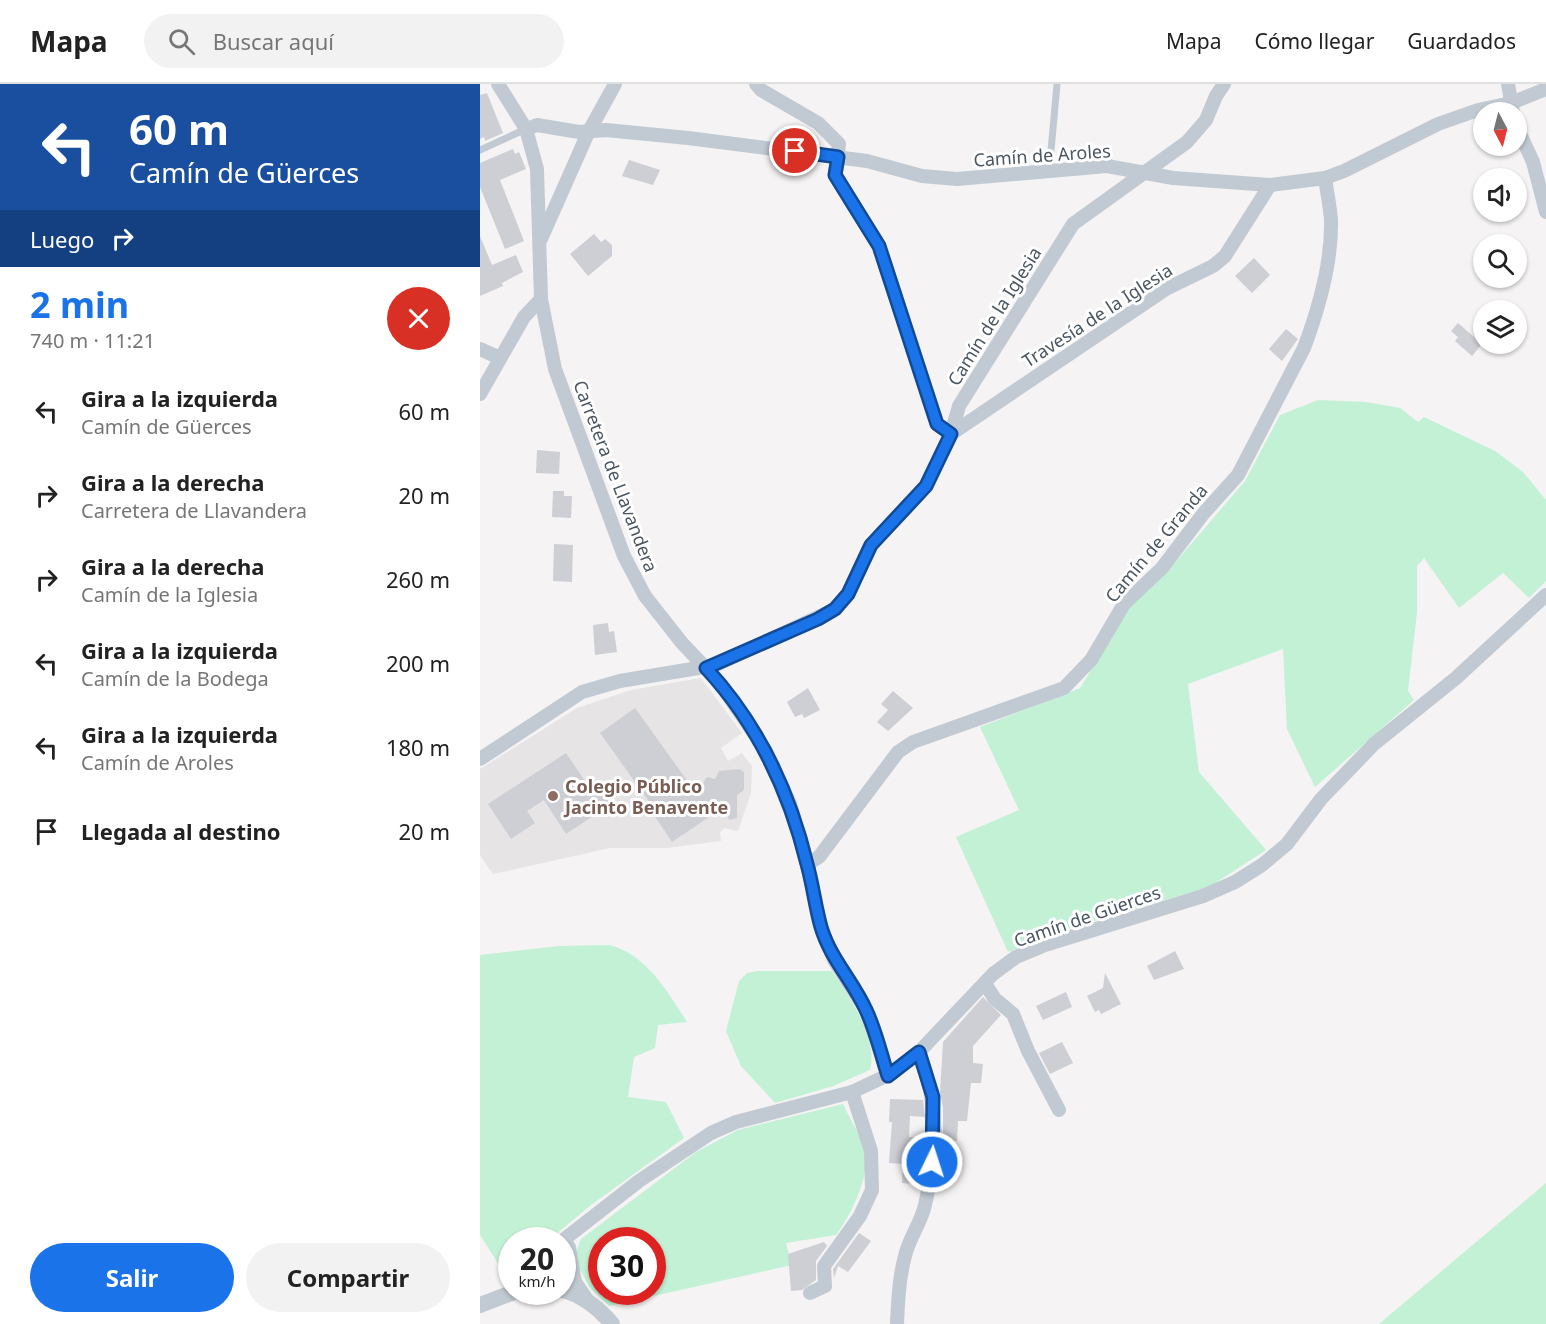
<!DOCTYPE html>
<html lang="es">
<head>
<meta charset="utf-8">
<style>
	body { margin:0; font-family:"Noto Sans",sans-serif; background:#f2f2f2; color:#222; height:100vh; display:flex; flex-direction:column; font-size:22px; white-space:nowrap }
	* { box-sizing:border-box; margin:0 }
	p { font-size:20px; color:#767676 }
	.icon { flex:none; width:33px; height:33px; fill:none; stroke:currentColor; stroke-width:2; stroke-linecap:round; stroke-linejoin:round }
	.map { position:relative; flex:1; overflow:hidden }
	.drawer { display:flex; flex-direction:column; background:#fff; width:480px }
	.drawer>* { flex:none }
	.hud { background:#1a4fa0; color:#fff; overflow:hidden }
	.needle { width:39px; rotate:173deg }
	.tools { position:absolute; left:993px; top:18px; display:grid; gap:12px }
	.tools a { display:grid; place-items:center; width:54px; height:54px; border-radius:50%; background:#fff; box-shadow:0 2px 4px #0004; font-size:30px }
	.speed { position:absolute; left:18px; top:1143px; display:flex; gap:12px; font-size:30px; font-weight:700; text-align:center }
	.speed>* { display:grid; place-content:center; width:78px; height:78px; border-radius:50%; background:#fff; box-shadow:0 2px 4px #0004; line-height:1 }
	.speed small { font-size:15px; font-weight:400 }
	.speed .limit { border:9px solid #d22; background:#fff; color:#111 }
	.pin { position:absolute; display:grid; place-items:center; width:51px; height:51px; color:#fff; margin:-26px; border:3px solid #fff; border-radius:50%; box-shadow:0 2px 6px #0007 }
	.me { position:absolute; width:66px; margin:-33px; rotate:4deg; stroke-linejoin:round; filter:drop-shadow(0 0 4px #0008) }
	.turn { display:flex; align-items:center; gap:21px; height:126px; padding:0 30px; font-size:27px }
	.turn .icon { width:78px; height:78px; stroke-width:2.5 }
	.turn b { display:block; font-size:42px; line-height:51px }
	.then { display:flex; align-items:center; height:57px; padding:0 30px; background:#0003; gap:12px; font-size:22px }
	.round { display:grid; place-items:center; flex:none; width:63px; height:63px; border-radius:32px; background:#f2f2f2 }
	.headline { display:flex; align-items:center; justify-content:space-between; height:102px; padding:0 30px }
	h1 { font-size:36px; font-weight:700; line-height:45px; color:#1a73e8 }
	.primary-button { display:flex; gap:12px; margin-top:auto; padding:12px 30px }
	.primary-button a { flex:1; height:69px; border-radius:36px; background:#1a73e8; color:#fff; font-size:24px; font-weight:700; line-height:69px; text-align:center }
	.primary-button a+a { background:#f2f2f2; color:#222 }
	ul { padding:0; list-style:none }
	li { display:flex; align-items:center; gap:18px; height:84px; padding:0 30px }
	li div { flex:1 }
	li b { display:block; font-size:22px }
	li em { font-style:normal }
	header { display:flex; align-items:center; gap:36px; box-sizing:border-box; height:84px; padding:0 30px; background:#fff; border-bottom:2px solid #e0e0e0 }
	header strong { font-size:28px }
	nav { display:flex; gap:33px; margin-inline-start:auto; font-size:21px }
	.search { width:420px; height:54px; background:#f2f2f2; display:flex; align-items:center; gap:15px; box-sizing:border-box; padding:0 21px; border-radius:33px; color:#767676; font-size:22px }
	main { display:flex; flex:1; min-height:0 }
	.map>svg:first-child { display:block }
	.education { fill:#e6e4e5 }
	.green { fill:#c3f1d5; fill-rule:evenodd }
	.building { fill:#cdcfd5 }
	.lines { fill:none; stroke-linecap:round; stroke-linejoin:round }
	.service { stroke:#c1cad2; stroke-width:7 }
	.minor { stroke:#c1cad2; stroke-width:14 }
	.tertiary { stroke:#c1cad2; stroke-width:16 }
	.route-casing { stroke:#114b97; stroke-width:15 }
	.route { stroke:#1a73e8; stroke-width:10 }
	.education-dot { fill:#8d6e63; stroke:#fff; stroke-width:2 }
	.labels { text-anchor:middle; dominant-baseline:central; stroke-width:6; stroke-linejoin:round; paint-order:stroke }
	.street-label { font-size:18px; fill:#4a5661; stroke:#fff }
	.education-label { font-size:18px; font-weight:bold; fill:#785e54; stroke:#fff; text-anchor:start }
</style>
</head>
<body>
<header>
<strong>Mapa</strong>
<div class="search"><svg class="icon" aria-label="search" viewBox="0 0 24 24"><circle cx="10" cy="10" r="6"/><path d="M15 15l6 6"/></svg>Buscar aquí</div>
<nav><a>Mapa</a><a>Cómo llegar</a><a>Guardados</a></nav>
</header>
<main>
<section class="drawer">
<div class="hud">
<div class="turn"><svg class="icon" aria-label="left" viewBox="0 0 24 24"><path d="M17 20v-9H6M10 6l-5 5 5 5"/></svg><div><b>60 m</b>Camín de Güerces</div></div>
<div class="then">Luego<svg class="icon" aria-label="right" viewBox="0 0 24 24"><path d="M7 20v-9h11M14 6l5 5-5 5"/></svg></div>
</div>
<div class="headline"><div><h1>2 min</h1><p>740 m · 11:21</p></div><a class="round" style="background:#d93025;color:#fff"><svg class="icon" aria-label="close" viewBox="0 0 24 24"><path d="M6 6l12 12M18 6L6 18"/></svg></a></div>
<ul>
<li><svg class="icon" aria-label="left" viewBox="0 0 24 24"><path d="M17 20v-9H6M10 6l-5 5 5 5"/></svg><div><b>Gira a la izquierda</b><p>Camín de Güerces</p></div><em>60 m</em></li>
<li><svg class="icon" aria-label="right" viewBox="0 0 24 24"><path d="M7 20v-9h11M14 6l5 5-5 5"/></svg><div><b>Gira a la derecha</b><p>Carretera de Llavandera</p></div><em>20 m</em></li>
<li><svg class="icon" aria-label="right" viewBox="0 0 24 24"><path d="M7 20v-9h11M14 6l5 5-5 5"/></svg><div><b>Gira a la derecha</b><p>Camín de la Iglesia</p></div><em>260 m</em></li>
<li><svg class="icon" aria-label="left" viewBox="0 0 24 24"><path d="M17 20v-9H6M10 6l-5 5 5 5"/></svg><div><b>Gira a la izquierda</b><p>Camín de la Bodega</p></div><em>200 m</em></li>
<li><svg class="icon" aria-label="left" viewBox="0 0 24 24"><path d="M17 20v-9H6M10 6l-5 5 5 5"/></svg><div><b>Gira a la izquierda</b><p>Camín de Aroles</p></div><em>180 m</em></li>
<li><svg class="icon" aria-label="arrive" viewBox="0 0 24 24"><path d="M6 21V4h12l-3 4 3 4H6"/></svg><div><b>Llegada al destino</b></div><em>20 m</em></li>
</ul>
<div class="primary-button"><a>Salir</a><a>Compartir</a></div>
</section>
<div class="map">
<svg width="1066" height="1240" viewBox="0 0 1066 1240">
	<rect width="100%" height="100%" fill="#f5f3f3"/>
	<polygon class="education" points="221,594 262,649 241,664 248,677 262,669 272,682 271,709 258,747 244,744 240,749 241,757 187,764 130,764 13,790 0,771 0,685 97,624 151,606"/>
	<g class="green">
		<polygon points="838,316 886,318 920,324 938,338 944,333 1015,367 1043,388 1066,416 1066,497 1049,514 1023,489 979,524 944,474 937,482 937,528 928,607 934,616 835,703 807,645 803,565 708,600 719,688 786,766 729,803 588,845 528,868 476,753 539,726 500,643 600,604 650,523 688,487 765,397 800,331"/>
		<path d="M 129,861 C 165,869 188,908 207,938 L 178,941 L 175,964 L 154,973 L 148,1013 L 186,1018 L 204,1054 L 111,1121 L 69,1156 L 32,1156 L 31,1188 L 26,1192 L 0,1151 L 0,871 L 79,862 Z"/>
		<path d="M 278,887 L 352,887 C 370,914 398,953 390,986 L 353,1002 L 295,1019 L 261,982 L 246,947 L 259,897 L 267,889 Z"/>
		<path d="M 363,1020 C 369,1033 383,1056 385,1067 C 391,1091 370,1133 356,1151 L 306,1159 L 312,1181 L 129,1222 L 109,1203 L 94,1173 L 101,1155 L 216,1068 L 258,1046 ZM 122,1156 L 172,1156 L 172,1208 L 122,1208 Z"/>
		<polygon points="1066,1099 1066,1240 899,1240"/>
	</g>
	<g class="building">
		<polygon points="7,9 23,49 5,57 4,53 0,55 0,11"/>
		<polygon points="33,65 35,70 39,68 46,85 20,96 44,157 25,165 0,103 0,79"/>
		<polygon points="149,76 180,86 173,101 142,92"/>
		<polygon points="114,150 121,158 125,155 132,161 132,172 108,192 90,170"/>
		<polygon points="0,152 12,181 36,171 43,188 22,199 23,202 0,212"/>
		<polygon points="774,174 790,191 772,209 755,192"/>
		<polygon points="978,239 1002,260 992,272 975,257 978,253 971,247"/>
		<polygon points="806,245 818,255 802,277 789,265"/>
		<polygon points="57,366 80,368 79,390 56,389"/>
		<polygon points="73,407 84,407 84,412 92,412 91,434 72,433"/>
		<polygon points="74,460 93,461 92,498 73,497"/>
		<polygon points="128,539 129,548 134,547 137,568 115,571 113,541"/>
		<polygon points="328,604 340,626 324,634 322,630 315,633 307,618"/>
		<polygon points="413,607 433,624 408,647 397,638 408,626 401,620"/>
		<polygon points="155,624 216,709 227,693 235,695 239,687 260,685 264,688 264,706 257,711 257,734 249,736 244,723 192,758 172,728 175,726 120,649"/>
		<polygon points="86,669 107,700 114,695 131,720 86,750 64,716 47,727 55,739 31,755 8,720"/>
		<polygon points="695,867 704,885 674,896 667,882"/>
		<polygon points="625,889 641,920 621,930 619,926 615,928 607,912 623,904"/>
		<polygon points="586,908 592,923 563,936 556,922"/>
		<polygon points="503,913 521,931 493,962 493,979 503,980 501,999 491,999 487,1037 478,1037 477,1057 463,1057 463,1024 460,1008 463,958"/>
		<polygon points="582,958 593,979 570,990 559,969"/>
		<polygon points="410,1015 443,1016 445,1033 430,1032 429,1053 445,1054 443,1081 437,1081 437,1100 422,1099 423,1080 409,1079 412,1038 409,1038"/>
		<polygon points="379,1149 391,1157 368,1188 358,1182 354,1194 353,1185"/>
		<polygon points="344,1158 347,1162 336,1177 336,1196 322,1206 311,1207 308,1170"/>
	</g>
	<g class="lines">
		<g class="service">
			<polyline points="0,66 46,45"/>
			<polyline points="569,89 577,0"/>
		</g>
		<g class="minor">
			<polyline points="18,0 46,45 57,85 61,215 75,285 144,472 165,512 202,559 239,598 286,667 310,720 327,780 341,843 354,876 386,926 408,991"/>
			<polyline points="276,0 281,6 338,39 359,60 355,91 399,162 457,340 471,350"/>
			<polyline points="1028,0 1033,28"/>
			<polyline points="1036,41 1053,78 1066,128"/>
			<polyline points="46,45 57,41 99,48 126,46 208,54 387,77 442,92 477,95 627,82 693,94 790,101 845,94 864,87 958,40 998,26 1031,19 1066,5"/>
			<polyline points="61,155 108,49 135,0"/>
			<polyline points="0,265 20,274"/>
			<polyline points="0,310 44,233 61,215"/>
			<polyline points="471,350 686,205 733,182 745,172 790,101"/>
			<polyline points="0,675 102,608 140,597 236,581 355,525 368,510 391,461 446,402 471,350 479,322 593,140 707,58 726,36 736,12 744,0"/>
			<path d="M 327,780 L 339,773 L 418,668 L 433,658 L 584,604 L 611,576 L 644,520 L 682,484 L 723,430 L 758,391 L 824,264 C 839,224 852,179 851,136 C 850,122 847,108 845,94"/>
			<polyline points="505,900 515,915 533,930 548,967 579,1026"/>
			<polyline points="82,1157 159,1097 231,1049 256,1038 372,1008 408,991 439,968 513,890 536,873 565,861 723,812 755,798 782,781 807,760 841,715 894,660 976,594 1066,511"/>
			<polyline points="89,1163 95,1198 108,1217"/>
			<polyline points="330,1209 345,1202 344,1182 380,1132 392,1106 391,1067 372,1008"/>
			<path d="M 417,1240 C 418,1217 419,1194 425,1172 C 429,1154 441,1139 445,1121 C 458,1066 459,1021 439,968"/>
		</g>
		<g class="tertiary">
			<path d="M 82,1206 C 100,1209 121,1226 132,1240"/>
			<polyline points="0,1221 34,1208"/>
		</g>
	</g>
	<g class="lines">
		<defs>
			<path id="route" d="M 315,67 L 358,73 L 355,91 L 399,162 L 457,340 L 471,350 L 446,402 L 391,461 L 368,510 L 355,525 L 338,535 L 226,584 C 278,640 309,706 327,780 C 333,801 335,822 341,843 C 350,874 373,897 386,926 C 396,947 401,970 408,992 L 439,968 L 453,1013 L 452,1078"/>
		</defs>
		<use href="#route" class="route-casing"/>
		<use href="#route" class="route"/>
	</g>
	<circle class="education-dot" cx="73" cy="712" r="6"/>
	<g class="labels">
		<g class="street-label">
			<text transform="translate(562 71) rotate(-4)">Camín de Aroles</text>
			<text transform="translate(617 231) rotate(-33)">Travesía de la Iglesia</text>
			<text transform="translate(514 232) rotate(-58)">Camín de la Iglesia</text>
			<text transform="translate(136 392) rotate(69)">Carretera de Llavandera</text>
			<text transform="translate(676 459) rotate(-50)">Camín de Granda</text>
			<text transform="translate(607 832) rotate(-19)">Camín de Güerces</text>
		</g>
		<g class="education-label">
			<text x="85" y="702">Colegio Público<tspan x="85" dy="21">Jacinto Benavente</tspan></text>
		</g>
	</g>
</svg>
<div class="tools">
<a><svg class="needle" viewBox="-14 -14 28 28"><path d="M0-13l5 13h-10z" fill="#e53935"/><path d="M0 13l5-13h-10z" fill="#767676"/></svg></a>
<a><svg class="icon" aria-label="sound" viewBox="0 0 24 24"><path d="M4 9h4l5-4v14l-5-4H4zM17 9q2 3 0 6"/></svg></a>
<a><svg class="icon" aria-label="search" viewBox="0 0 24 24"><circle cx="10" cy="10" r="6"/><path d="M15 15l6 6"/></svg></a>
<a><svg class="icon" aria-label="layers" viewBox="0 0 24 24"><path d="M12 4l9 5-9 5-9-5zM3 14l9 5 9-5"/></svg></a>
</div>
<div class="speed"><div>20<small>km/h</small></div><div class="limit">30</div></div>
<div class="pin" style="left:315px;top:67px;background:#d93025"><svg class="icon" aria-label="arrive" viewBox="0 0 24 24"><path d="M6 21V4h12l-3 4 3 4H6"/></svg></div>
<svg class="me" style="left:452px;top:1078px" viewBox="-20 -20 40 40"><circle r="17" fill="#1a73e8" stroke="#fff" stroke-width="3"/><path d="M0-11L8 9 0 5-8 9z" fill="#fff"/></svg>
</div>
</main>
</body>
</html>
